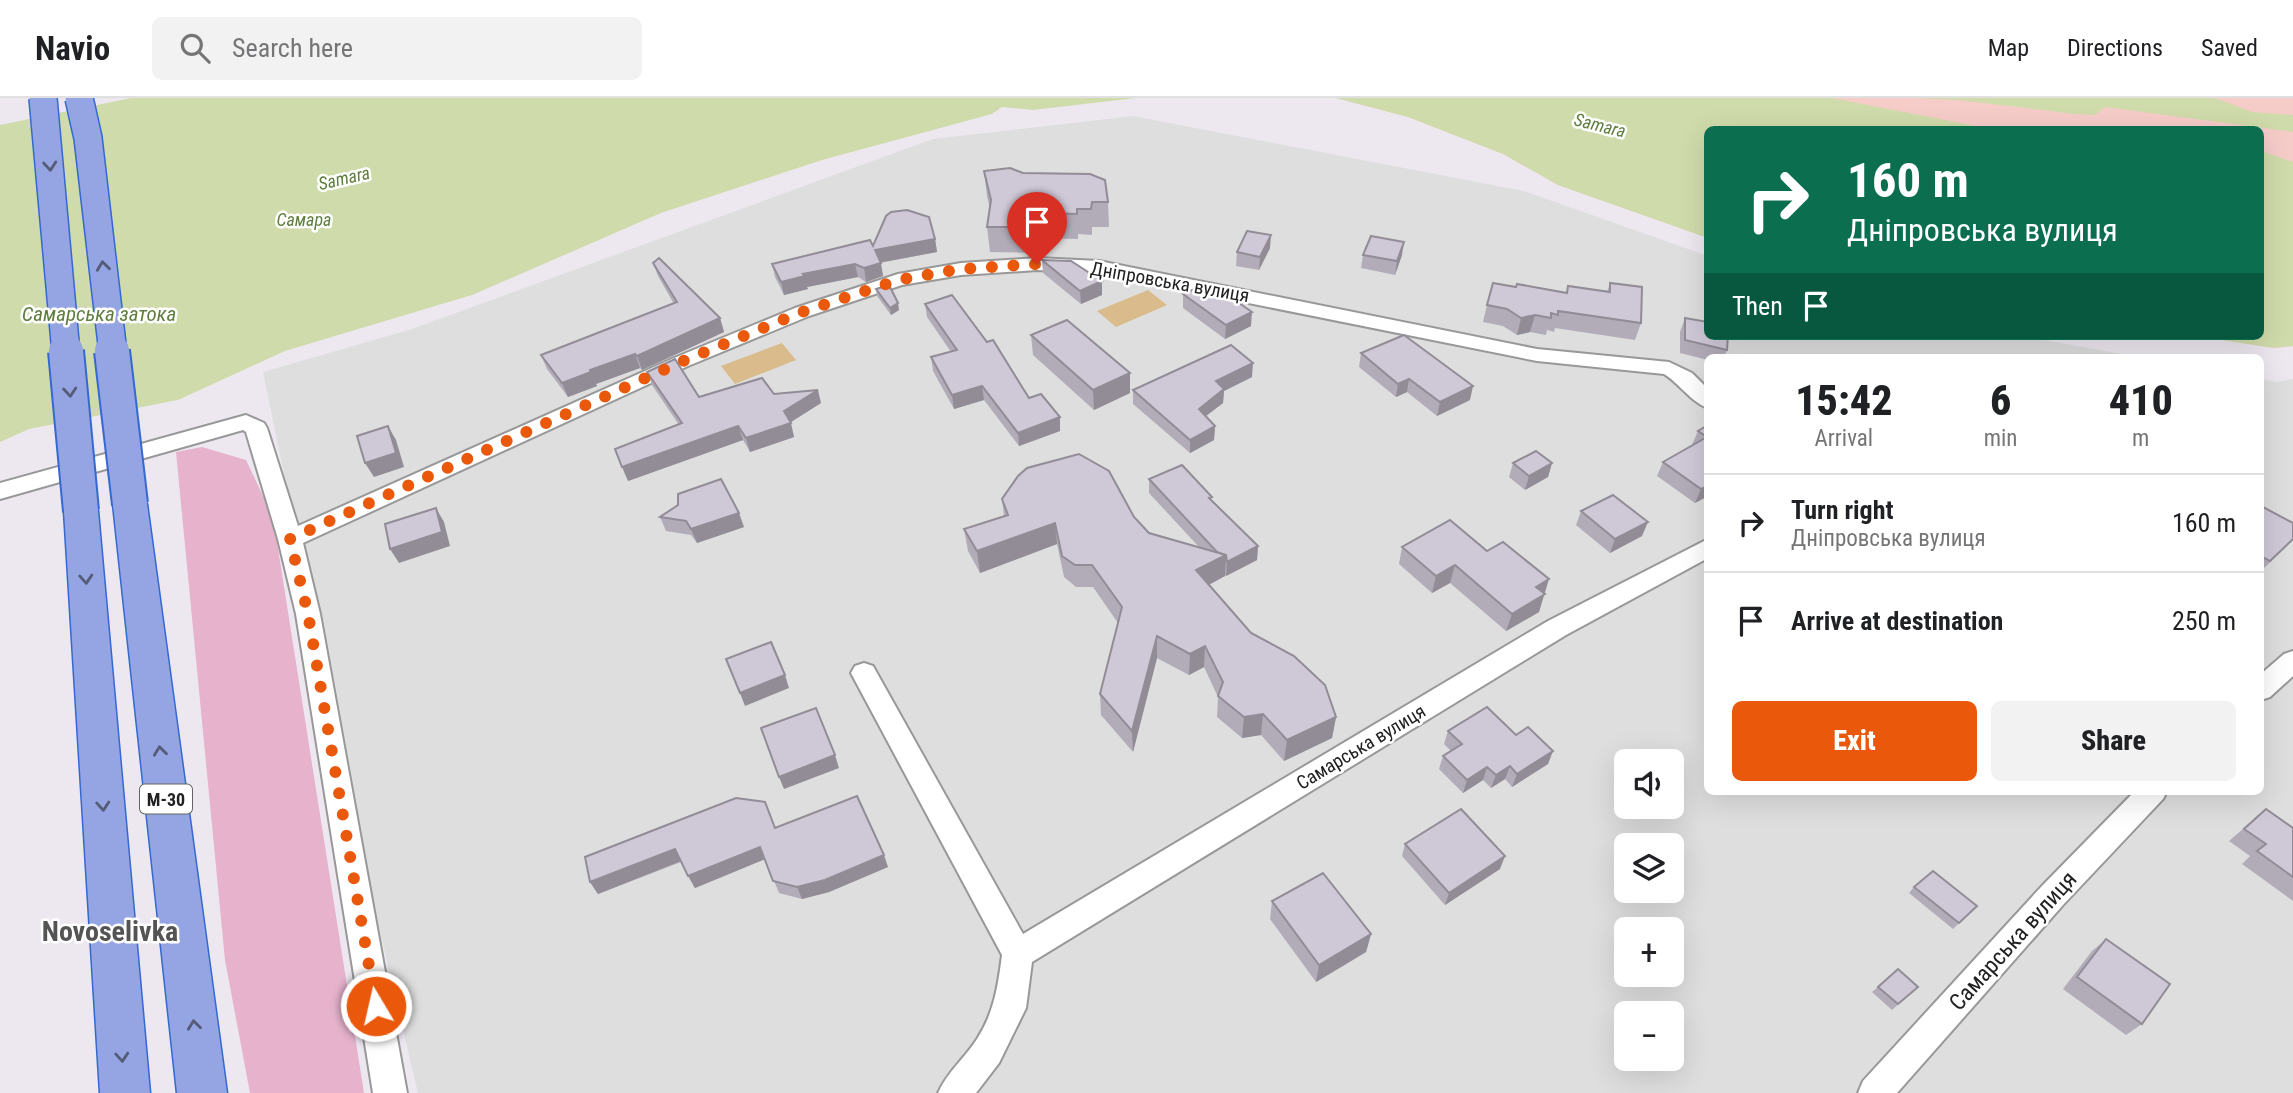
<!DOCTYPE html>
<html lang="en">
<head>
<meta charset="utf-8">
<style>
	body { margin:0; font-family:"Roboto Condensed",sans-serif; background:#f2f2f2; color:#202124; height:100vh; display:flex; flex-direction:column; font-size:26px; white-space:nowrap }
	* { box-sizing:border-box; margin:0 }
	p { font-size:23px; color:#757577 }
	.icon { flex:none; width:38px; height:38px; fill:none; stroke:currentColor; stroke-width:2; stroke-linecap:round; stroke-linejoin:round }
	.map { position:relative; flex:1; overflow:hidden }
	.panel { position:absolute; left:1704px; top:256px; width:560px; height:441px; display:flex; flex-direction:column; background:#fff; border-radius:10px; box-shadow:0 7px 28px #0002 }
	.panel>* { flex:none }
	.banner { position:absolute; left:1704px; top:28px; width:560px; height:214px; border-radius:10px; box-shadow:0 7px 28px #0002; background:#0b6e4f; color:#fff; overflow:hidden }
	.tools { position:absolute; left:1614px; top:651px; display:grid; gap:14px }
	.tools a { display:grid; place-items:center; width:70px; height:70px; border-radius:10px; background:#fff; box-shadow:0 7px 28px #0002; font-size:35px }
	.pin { position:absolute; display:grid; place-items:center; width:60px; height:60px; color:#fff; margin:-72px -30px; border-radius:50% 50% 50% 0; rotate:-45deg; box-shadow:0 0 7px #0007 }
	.pin .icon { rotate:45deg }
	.me { position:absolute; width:77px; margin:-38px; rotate:351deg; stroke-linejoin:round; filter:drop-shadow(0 0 5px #0008) }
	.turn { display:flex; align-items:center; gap:24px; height:147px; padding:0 28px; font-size:32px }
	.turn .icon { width:91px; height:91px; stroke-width:2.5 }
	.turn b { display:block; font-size:49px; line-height:60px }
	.then { display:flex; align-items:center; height:66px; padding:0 28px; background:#0003; gap:14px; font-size:26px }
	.eta { display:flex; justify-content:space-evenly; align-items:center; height:119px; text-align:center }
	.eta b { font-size:42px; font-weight:800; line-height:49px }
	.cta { display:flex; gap:14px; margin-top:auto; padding:14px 28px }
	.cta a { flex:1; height:80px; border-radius:10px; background:#ea580c; color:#fff; font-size:28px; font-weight:800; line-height:80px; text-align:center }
	.cta a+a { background:#f2f2f2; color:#202124 }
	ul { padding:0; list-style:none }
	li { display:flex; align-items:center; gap:21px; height:98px; padding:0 28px; border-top:2px solid #e0e0e0 }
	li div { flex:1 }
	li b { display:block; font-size:26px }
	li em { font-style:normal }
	header { display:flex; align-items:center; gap:42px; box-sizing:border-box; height:98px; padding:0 35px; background:#fff; border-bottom:2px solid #e0e0e0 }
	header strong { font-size:33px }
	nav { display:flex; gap:38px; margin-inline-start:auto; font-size:24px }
	.search { width:490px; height:63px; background:#f2f2f2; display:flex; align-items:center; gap:18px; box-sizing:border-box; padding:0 24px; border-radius:10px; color:#757577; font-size:26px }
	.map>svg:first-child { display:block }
	.residential { fill:#dedede; fill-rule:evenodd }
	.grass { fill:#e6b2cc }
	.park { fill:#f6ccc9 }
	.pitch { fill:#dabb8b }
	.water { fill:#d0dbab }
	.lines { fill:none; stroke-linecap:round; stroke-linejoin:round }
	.minor-casing { stroke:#989898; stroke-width:4 }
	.highway-casing { stroke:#3369d0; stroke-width:3 }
	.minor { fill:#fff; fill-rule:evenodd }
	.highway { fill:#95a4e2; fill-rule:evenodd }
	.highway-bridge-far1-casing { stroke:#3369d0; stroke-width:30; stroke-linecap:butt }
	.highway-bridge-casing { stroke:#3369d0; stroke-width:38; stroke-linecap:butt }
	.highway-bridge-far1 { stroke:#95a4e2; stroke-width:27 }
	.highway-bridge { stroke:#95a4e2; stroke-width:34 }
	.wall { fill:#b2acb9 }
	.shaded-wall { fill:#918c96 }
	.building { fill:#cfc8d7; stroke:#918c96; stroke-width:2 }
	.oneway { stroke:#555c78 }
	.route { stroke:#ea580c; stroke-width:12; stroke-dasharray:0 21.6 }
	.labels { text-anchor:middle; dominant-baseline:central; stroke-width:5; stroke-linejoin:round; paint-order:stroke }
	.far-water-label { font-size:18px; font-style:italic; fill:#5e7d3e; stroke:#fff }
	.shield { fill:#fff; stroke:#646464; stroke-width:2 }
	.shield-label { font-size:18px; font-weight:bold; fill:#212121 }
	.street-label { font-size:19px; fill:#212121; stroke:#fff }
	.water-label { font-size:21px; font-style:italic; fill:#5e7d3e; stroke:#fff }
	.near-street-label { font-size:23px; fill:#212121; stroke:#fff }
	.near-quarter-label { font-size:28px; font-weight:bold; fill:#545454; stroke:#fff }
</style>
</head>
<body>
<header>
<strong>Navio</strong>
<div class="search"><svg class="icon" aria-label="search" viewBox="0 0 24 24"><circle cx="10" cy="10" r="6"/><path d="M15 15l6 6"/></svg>Search here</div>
<nav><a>Map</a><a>Directions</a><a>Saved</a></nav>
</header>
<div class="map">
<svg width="2293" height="995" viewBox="0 0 2293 995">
	<rect width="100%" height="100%" fill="#ede8f0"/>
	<path class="residential" d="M 1133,18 L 1524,93 L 1708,158 L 1708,238 L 2022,238 L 2138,259 L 1708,259 L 1708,693 L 2261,693 L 2261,281 L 2276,284 L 2293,281 L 2293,995 L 418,995 L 365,770 L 263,274 L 412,231 L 933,41 ZM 1626,663 L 1671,663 L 1671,709 L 1626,709 ZM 1626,747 L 1671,747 L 1671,793 L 1626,793 ZM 1626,831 L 1671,831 L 1671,877 L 1626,877 ZM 1626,915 L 1671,915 L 1671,961 L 1626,961 Z"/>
	<polygon class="grass" points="202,349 246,362 273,419 364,995 250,995 225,862 176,354"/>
	<polygon class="park" points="1336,0 2293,0 2293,248 2274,250 2196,238 2261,238 2261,32 1708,32 1708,140 1558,87 1503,56 1408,19"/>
	<g class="pitch">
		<polygon points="1148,192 1167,207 1116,229 1097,213"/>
		<polygon points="782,245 796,262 735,286 721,268"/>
	</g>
	<g class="water">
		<polygon points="131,0 1136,0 1033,12 1002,9 992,16 822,62 661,115 472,197 285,253 178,302 29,331 0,344 0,27"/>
		<polygon points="1336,0 1832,0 1991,31 1708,32 1708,140 1558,87 1503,56 1408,19"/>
		<polygon points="1914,0 2215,0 2252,14 2293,17 2293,34 2105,9 2095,17 2075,16 1958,2"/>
		<polygon points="2261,53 2293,64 2293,248 2274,250 2196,238 2261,238"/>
	</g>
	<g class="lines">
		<defs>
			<g id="minor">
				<path d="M 1037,160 L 1099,163 L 1537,251 L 1669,264 L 1692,275 L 1708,291 L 1708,310 C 1692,305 1679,285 1664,276 L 1537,263 L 1099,175 L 1037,172 L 961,177 L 902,187 L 809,218 L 688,268 L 303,445 L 320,516 L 407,995 L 373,995 L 296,516 L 278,441 L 246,334 L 243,332 L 0,401 L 0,385 L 246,317 L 264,325 L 267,330 L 298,428 L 674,260 L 795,210 L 898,176 L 961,165 Z"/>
				<path d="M 1708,441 L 1708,460 L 1566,537 L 1032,864 L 1026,910 L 999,965 L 976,995 L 938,995 C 947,974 965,960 977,941 C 994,915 998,888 1002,857 L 851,575 L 855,568 L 864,565 L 873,568 L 1023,836 L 1548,523 Z"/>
				<polygon points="2293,553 2293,578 2270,599 2261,602 2261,576 2284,556"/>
				<polygon points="2135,693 2167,693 2163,701 2063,807 1897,995 1858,995 1863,983 2041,789"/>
			</g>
			<g id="highway">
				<polygon points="130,394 142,398 147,406 227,995 177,995 113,406 118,398"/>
				<polygon points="81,401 93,404 98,413 150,995 100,995 64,413 69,404"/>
			</g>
		</defs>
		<use href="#minor" class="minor-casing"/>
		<use href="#highway" class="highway-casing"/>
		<use href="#minor" class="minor"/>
		<use href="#highway" class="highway"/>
		<defs>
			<g id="highway-bridge-far1">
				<polyline points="43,0 66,255"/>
				<polyline points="79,0 88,40 113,255"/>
			</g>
			<g id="highway-bridge">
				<polyline points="66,253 81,413"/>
				<polyline points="112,253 130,406"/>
			</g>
		</defs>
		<use href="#highway-bridge-far1" class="highway-bridge-far1-casing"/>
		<use href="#highway-bridge" class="highway-bridge-casing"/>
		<use href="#highway-bridge-far1" class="highway-bridge-far1"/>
		<use href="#highway-bridge" class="highway-bridge"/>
	</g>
	<g class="wall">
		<polygon points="984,73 1108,104 1109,129 1092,129 1092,137 1078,136 1078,141 1039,140 1040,155 990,154 987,129 990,111 987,98"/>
		<polygon points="935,141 937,154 880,165 883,178 866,184 858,179 807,189 808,191 784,197 775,179 772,166 873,148"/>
		<polygon points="1270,150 1259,172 1236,168 1237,154"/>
		<polygon points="1363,157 1402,157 1395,177 1361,170"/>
		<polygon points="1042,162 1102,183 1102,197 1081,206 1043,175"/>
		<polygon points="653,165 720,220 724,234 642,272 640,270 596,286 597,288 568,299 547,271 541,257 674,206 658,178"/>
		<polygon points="1610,185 1641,225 1635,242 1555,230 1554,234 1547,232 1546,237 1530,234 1517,237 1503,228 1483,224 1487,207 1516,189 1566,195 1568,188 1607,194"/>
		<polygon points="876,191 899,212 891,217 877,198"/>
		<polygon points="1183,196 1251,228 1225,241 1183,210"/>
		<polygon points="925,206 1029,300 1060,319 1060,333 1019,348 984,302 954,311 933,273 931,259 951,254 927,219"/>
		<polygon points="1685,220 1727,252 1724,259 1708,259 1708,262 1680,255 1680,234"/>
		<polygon points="1031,237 1130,295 1094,312 1033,257"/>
		<polygon points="1361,255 1470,302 1437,318 1407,294 1396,299 1359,269"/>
		<polygon points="647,274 699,299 774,296 821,305 790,324 794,339 750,354 743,342 628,383 679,327 652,287"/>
		<polygon points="1252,279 1224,293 1223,305 1206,318 1215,328 1214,342 1190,355 1133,306 1133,292"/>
		<polygon points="1708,327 1708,398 1695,405 1657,378 1663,364 1693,347 1692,347 1698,333"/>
		<polygon points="1513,365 1552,365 1548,379 1525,392 1509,379"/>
		<polygon points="1149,381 1212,403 1258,448 1257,462 1226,478 1225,477 1225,478 1209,487 1251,535 1336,619 1332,640 1284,663 1261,637 1242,640 1217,619 1218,599 1204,569 1189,577 1157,560 1133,654 1101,617 1100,596 1118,525 1093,489 1076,489 1064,479 1057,446 980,475 968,453 964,431 1004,418 1002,401 1134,419 1149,435 1199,449 1149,395"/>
		<polygon points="2261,408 2293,425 2293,442 2261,473"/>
		<polygon points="1581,413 1642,438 1610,455 1576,427"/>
		<polygon points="660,419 744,429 697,445 691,437 666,433"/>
		<polygon points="1402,449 1487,453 1544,495 1539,514 1506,533 1450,485 1432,495 1399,466"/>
		<polygon points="1448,633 1548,666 1512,689 1505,681 1491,690 1483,682 1463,695 1439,671 1443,658 1451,653 1444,646"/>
		<polygon points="2266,711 2293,730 2293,803 2242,766 2250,758 2229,743"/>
		<polygon points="775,730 888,769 829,794 802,801 779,795 765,761 695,790 681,764 598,796 590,784"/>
		<polygon points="1405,746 1500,771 1445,807 1402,758"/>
		<polygon points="1914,789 1977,808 1953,831 1909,795"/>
		<polygon points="1272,803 1371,836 1366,854 1316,884 1270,821"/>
		<polygon points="2106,841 2142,926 2126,937 2063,891 2092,853"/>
		<polygon points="1878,889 1918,889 1892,912 1872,894"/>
	</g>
	<g class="shaded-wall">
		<polygon points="1271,137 1270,150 1259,172 1260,159"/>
		<polygon points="935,141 937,154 877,165 875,152"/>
		<polygon points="1404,144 1402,157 1395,177 1397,163"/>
		<polygon points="881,165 883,178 866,184 864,170"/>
		<polygon points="855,166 858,179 807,189 808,191 784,197 781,184 803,176"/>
		<polygon points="1102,183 1102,197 1081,206 1080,193"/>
		<polygon points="898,205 899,212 891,217 890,210"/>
		<polygon points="1252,214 1251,228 1225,241 1226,227"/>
		<polygon points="1535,217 1530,234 1517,237 1521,220"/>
		<polygon points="720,220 724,234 642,272 637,258"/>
		<polygon points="635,256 640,270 596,286 597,288 568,299 562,285 590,272"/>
		<polygon points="1253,265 1252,279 1224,293 1223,305 1198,324 1199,311 1216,283"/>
		<polygon points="1130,275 1130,295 1094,312 1093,292"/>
		<polygon points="1409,281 1407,294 1396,299 1398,286"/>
		<polygon points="982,288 984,302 954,311 952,297"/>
		<polygon points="1473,288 1470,302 1437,318 1440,304"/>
		<polygon points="818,292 821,305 788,326 791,325 794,339 750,354 746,340 784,313"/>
		<polygon points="1060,319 1060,333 1019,348 1018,335"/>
		<polygon points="388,328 396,342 404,369 374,379 365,365"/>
		<polygon points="738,328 743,342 628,383 622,369"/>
		<polygon points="1215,328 1214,342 1190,355 1190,342"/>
		<polygon points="1552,365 1548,379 1525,392 1529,378"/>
		<polygon points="1708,388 1708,398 1695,405 1701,391"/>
		<polygon points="436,410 444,424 450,448 399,465 390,451"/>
		<polygon points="739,415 744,429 697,445 691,431"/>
		<polygon points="1648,424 1642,438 1610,455 1615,441"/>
		<polygon points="1055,425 1057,446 980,475 977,453"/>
		<polygon points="1258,448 1257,462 1226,478 1227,464"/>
		<polygon points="1226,457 1225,478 1195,494 1196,472"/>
		<polygon points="1455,467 1450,485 1432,495 1436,478"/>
		<polygon points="1549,481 1539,514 1506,533 1512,516 1536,489"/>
		<polygon points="1157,538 1157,560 1133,654 1132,633"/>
		<polygon points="1205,548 1204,569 1189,577 1190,556"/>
		<polygon points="785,577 789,590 745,608 740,595"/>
		<polygon points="1263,616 1261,637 1242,640 1244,619"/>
		<polygon points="1336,619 1332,640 1284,663 1287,642"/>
		<polygon points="1553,653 1548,666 1512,689 1517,676"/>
		<polygon points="835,657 839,670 784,691 779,679"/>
		<polygon points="1510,668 1505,681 1491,690 1496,677"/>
		<polygon points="1487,669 1483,682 1463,695 1467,682"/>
		<polygon points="760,749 765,761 695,790 688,778"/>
		<polygon points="675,751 681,763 598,796 590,784"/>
		<polygon points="884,757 888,769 829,794 802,801 797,789"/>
		<polygon points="1505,758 1500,771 1445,807 1449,795"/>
		<polygon points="1371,836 1366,854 1316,884 1319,867"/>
	</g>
	<g class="building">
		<polygon points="1010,70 1023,75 1090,76 1105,82 1108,104 1092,104 1091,111 1077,111 1077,116 1016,114 1038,129 987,129 991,102 984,73"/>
		<polygon points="907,112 929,119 935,141 875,152 881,165 864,170 855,166 803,176 805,178 781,184 772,166 870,142 873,148 886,118 891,114"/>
		<polygon points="1247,133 1271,137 1260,159 1237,154"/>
		<polygon points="1371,138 1404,144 1397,163 1363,157"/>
		<polygon points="659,160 720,220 637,258 635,256 590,272 591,274 562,285 541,257 677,204 653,165"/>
		<polygon points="1042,162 1071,163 1102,183 1080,193"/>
		<polygon points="1493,185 1516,189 1517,186 1567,195 1568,188 1610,194 1610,185 1642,189 1641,225 1558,213 1558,217 1551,215 1551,220 1535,217 1521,220 1507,211 1487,207"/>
		<polygon points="1206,186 1213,187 1252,214 1226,227 1183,196"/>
		<polygon points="889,187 898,205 890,210 876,191"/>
		<polygon points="952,197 987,244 993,242 1029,300 1041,296 1060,319 1018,335 982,288 952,297 931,259 957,252 925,206"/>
		<polygon points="1685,220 1708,224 1708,238 1728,238 1727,252 1685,242"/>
		<polygon points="1067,222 1130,275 1093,292 1031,237"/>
		<polygon points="1404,237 1473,288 1440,304 1409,281 1398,286 1361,255"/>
		<polygon points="1231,247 1253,265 1216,283 1224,291 1199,311 1215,328 1190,342 1133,292"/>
		<polygon points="675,261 699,299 762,280 774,296 818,292 784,313 791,325 746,340 738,328 622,369 615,351 682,325 647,274"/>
		<polygon points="1708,327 1708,388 1701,391 1663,364 1707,339 1698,333"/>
		<polygon points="388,328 396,355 365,365 357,338"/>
		<polygon points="1536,353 1552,365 1529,378 1513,365"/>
		<polygon points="1079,356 1109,373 1134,419 1149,435 1226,457 1196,472 1251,535 1294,558 1325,587 1336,619 1287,642 1263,616 1244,619 1218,598 1223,584 1205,548 1190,556 1157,538 1132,633 1100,596 1122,509 1092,467 1075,467 1062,458 1055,425 977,453 964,431 1008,417 1002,401 1018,378 1027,370"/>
		<polygon points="1182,367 1212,399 1209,400 1258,448 1227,464 1226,457 1217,454 1149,381"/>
		<polygon points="721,381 739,415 691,431 686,423 660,419 678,407 678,396"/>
		<polygon points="1613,397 1648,424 1615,441 1581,413"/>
		<polygon points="2261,408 2293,425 2293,441 2270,463 2261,458"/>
		<polygon points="436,410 442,434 390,451 385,426"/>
		<polygon points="1450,422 1487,453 1503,444 1549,481 1536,489 1545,496 1512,516 1455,467 1436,478 1402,449"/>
		<polygon points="771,544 785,577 740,595 726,561"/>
		<polygon points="1487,609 1516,637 1528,629 1553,653 1517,676 1510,668 1496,677 1487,669 1467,682 1443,658 1462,646 1448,633"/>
		<polygon points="816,610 835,657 779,679 761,630"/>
		<polygon points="857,698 884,757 825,782 797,789 773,783 760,749 688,778 675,751 590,784 585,759 736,700 765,704 775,730"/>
		<polygon points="1461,711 1505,758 1449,795 1405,746"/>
		<polygon points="2266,711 2293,730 2293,779 2257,753 2266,746 2244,731"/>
		<polygon points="1933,773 1977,808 1959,825 1914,789"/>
		<polygon points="1323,775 1371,836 1319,867 1272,803"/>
		<polygon points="2106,841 2170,886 2142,926 2077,879"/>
		<polygon points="1898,871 1918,889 1898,906 1878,889"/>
	</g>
	<defs><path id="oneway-chevron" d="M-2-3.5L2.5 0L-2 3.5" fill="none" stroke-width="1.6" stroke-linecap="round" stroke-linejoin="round" transform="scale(1.75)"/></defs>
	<g class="oneway">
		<use href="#oneway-chevron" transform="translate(50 68) rotate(85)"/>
		<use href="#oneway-chevron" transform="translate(103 168) rotate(-97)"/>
		<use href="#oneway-chevron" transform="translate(70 294) rotate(85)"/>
		<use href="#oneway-chevron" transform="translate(86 481) rotate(86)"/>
		<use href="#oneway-chevron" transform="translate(160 653) rotate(-97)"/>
		<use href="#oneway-chevron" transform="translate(103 708) rotate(86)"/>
		<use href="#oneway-chevron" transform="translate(194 927) rotate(-97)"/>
		<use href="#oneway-chevron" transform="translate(122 959) rotate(86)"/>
	</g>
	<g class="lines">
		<polyline class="route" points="376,908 308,516 290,441 681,264 802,214 898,182 961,171 1037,166"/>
	</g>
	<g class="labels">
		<g class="far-water-label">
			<text transform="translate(1600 27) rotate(14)">Samara</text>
			<text transform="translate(344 80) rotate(-13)">Samara</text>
			<text x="304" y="121">Самара</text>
		</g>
		<rect class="shield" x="140" y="686.5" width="52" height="29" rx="5"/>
		<g class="shield-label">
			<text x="166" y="701">М-30</text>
		</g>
		<g class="street-label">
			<text transform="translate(1170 184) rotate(10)">Дніпровська вулиця</text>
			<text transform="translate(1361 649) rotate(-31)">Самарська вулиця</text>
		</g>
		<g class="water-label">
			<text x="99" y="216">Самарська затока</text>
		</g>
		<g class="near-street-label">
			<text transform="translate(2013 843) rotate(-48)">Самарська вулиця</text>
		</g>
		<g class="near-quarter-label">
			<text x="110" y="833">Novoselivka</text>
		</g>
	</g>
</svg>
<div class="tools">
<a><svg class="icon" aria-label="sound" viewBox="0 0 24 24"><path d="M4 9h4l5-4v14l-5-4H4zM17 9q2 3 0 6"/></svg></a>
<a><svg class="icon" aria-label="layers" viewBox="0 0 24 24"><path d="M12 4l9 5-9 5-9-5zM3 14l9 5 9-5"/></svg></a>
<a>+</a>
<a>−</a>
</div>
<div class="pin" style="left:1037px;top:166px;background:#d93025"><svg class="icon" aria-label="arrive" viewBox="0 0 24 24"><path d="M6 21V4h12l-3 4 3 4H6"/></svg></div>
<svg class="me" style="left:376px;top:908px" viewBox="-20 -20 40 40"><circle r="17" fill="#ea580c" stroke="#fff" stroke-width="3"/><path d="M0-11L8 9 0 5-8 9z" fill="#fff"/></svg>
<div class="banner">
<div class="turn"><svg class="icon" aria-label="right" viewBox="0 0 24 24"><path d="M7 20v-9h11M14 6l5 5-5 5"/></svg><div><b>160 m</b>Дніпровська вулиця</div></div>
<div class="then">Then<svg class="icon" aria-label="arrive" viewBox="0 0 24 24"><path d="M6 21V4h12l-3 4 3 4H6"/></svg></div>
</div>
<section class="panel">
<div class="eta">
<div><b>15:42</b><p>Arrival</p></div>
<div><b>6</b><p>min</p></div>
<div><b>410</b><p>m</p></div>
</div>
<ul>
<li><svg class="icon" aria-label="right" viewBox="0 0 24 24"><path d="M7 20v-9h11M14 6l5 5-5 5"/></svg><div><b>Turn right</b><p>Дніпровська вулиця</p></div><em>160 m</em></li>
<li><svg class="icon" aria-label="arrive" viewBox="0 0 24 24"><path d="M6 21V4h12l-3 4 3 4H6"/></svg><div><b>Arrive at destination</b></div><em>250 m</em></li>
</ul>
<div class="cta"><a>Exit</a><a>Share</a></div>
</section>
</div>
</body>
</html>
